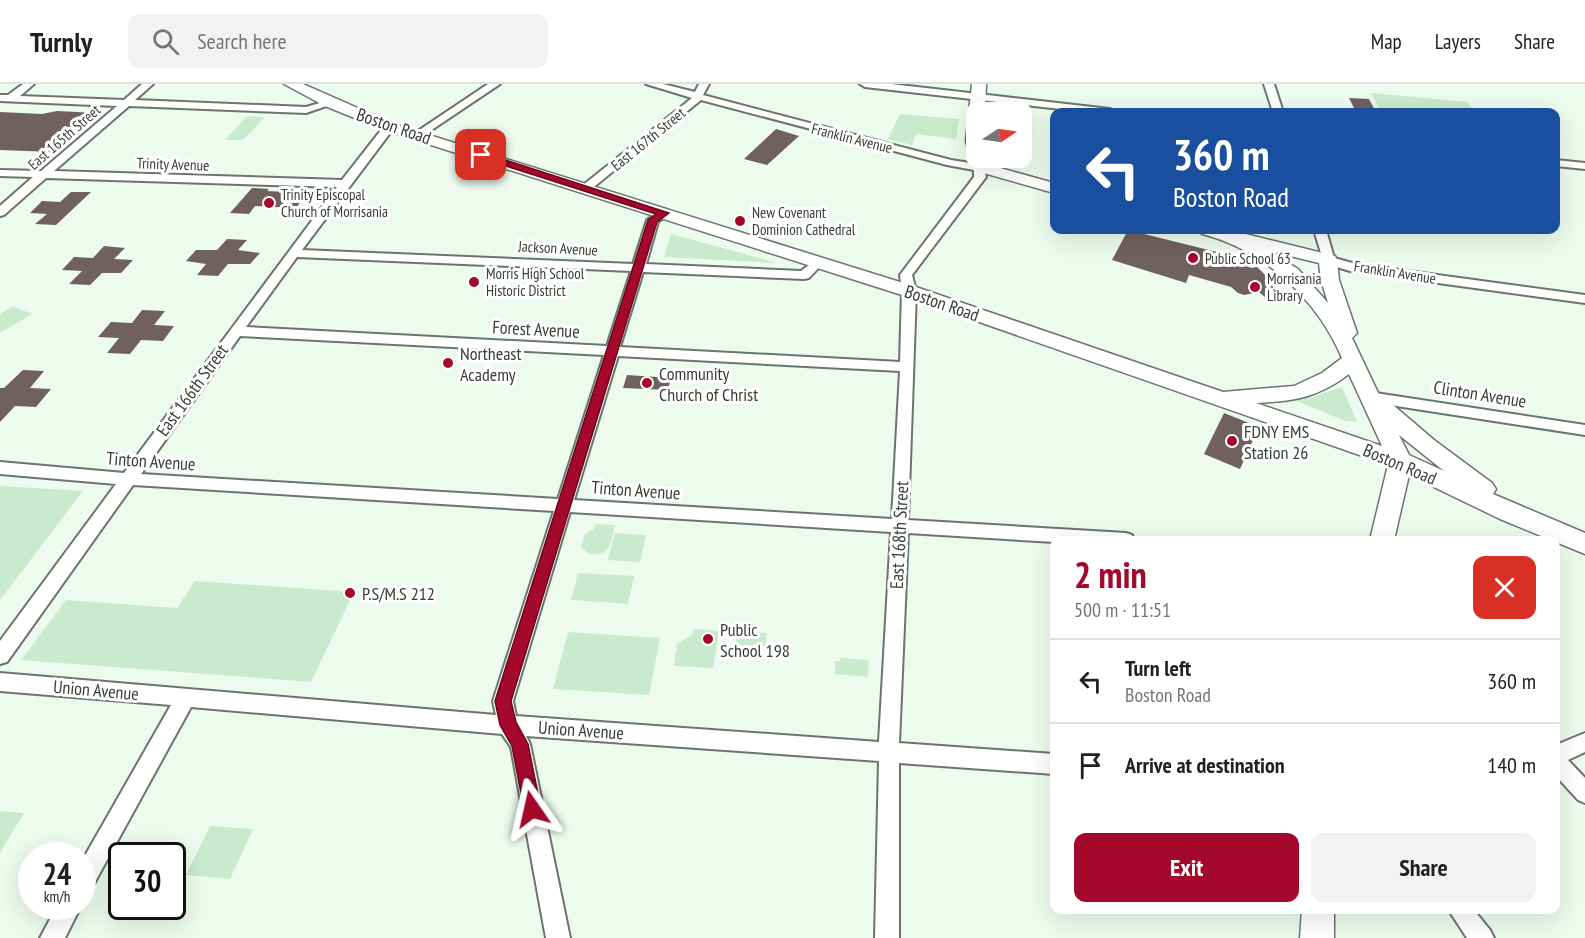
<!DOCTYPE html>
<html lang="en">
<head>
<meta charset="utf-8">
<style>
	body { margin:0; font-family:"PT Sans Narrow",sans-serif; background:#f2f2f2; color:#202124; height:100vh; display:flex; flex-direction:column; font-size:22px; white-space:nowrap }
	* { box-sizing:border-box; margin:0 }
	p { font-size:20px; color:#757577 }
	.icon { flex:none; width:33px; height:33px; fill:none; stroke:currentColor; stroke-width:2; stroke-linecap:round; stroke-linejoin:round }
	.map { position:relative; flex:1; overflow:hidden }
	.drawer { position:absolute; left:1050px; top:452px; width:510px; height:378px; display:flex; flex-direction:column; background:#fff; border-radius:12px; box-shadow:0 6px 24px #0002 }
	.drawer>* { flex:none }
	.top-card { position:absolute; left:1050px; top:24px; width:510px; height:126px; border-radius:12px; box-shadow:0 6px 24px #0002; background:#1a4fa0; color:#fff; overflow:hidden }
	.needle { width:39px; rotate:77deg }
	.buttons { position:absolute; left:966px; top:18px; display:grid; gap:12px }
	.buttons a { display:grid; place-items:center; width:66px; height:66px; border-radius:12px; background:#fff; box-shadow:0 6px 24px #0002; font-size:30px }
	.speed { position:absolute; left:18px; top:758px; display:flex; gap:12px; font-size:30px; font-weight:700; text-align:center }
	.speed>* { display:grid; place-content:center; width:78px; height:78px; border-radius:50%; background:#fff; box-shadow:0 6px 24px #0002; line-height:1 }
	.speed small { font-size:15px; font-weight:400 }
	.speed .limit { border:3px solid #111; border-radius:9px; background:#fff; color:#111 }
	.pin { position:absolute; display:grid; place-items:center; width:51px; height:51px; color:#fff; margin:-26px; border-radius:12px; box-shadow:0 3px 9px #0006 }
	.me { position:absolute; width:66px; margin:-33px; rotate:349deg; stroke-linejoin:round; filter:drop-shadow(0 0 4px #0008) }
	.turn { display:flex; align-items:center; gap:21px; height:126px; padding:0 24px; font-size:27px }
	.turn .icon { width:78px; height:78px; stroke-width:2.5 }
	.turn b { display:block; font-size:42px; line-height:51px }
	.round { display:grid; place-items:center; flex:none; width:63px; height:63px; border-radius:12px; background:#f2f2f2 }
	.headline { display:flex; align-items:center; justify-content:space-between; height:102px; padding:0 24px }
	h1 { font-size:36px; font-weight:700; line-height:45px; color:#a4082b }
	.action { display:flex; gap:12px; margin-top:auto; padding:12px 24px }
	.action a { flex:1; height:69px; border-radius:12px; background:#a4082b; color:#fff; font-size:24px; font-weight:700; line-height:69px; text-align:center }
	.action a+a { background:#f2f2f2; color:#202124 }
	ul { padding:0; list-style:none }
	li { display:flex; align-items:center; gap:18px; height:84px; padding:0 24px; border-top:2px solid #e0e0e0 }
	li div { flex:1 }
	li b { display:block; font-size:22px }
	li em { font-style:normal }
	header { display:flex; align-items:center; gap:36px; box-sizing:border-box; height:84px; padding:0 30px; background:#fff; border-bottom:2px solid #e0e0e0 }
	header strong { font-size:28px }
	nav { display:flex; gap:33px; margin-inline-start:auto; font-size:21px }
	.search { width:420px; height:54px; background:#f2f2f2; display:flex; align-items:center; gap:15px; box-sizing:border-box; padding:0 21px; border-radius:12px; color:#757577; font-size:22px }
	.map>svg:first-child { display:block }
	.green { fill:#c9eacd }
	.building { fill:#716060 }
	.lines { fill:none; stroke-linecap:round; stroke-linejoin:round }
	.street-casing { stroke:#6a766c; stroke-width:4 }
	.secondary-casing { stroke:#6a766c; stroke-width:3 }
	.street { fill:#fff; fill-rule:evenodd }
	.secondary { fill:#fff; fill-rule:evenodd }
	.route { fill:#a4082b; stroke:#6b051c; stroke-width:1.5 }
	.poi-dot { fill:#a4082b; stroke:#fff; stroke-width:2 }
	.labels { text-anchor:middle; dominant-baseline:central; stroke-width:6; stroke-linejoin:round; paint-order:stroke }
	.far-street-label { font-size:15px; fill:#373d38; stroke:#fff }
	.far-poi-label { font-size:15px; fill:#373d38; stroke:#fff; text-anchor:start }
	.street-label { font-size:18px; fill:#373d38; stroke:#fff }
	.poi-label { font-size:18px; fill:#373d38; stroke:#fff; text-anchor:start }
</style>
</head>
<body>
<header>
<strong>Turnly</strong>
<div class="search"><svg class="icon" aria-label="search" viewBox="0 0 24 24"><circle cx="10" cy="10" r="6"/><path d="M15 15l6 6"/></svg>Search here</div>
<nav><a>Map</a><a>Layers</a><a>Share</a></nav>
</header>
<div class="map">
<svg width="1585" height="854" viewBox="0 0 1585 854">
	<rect width="100%" height="100%" fill="#edfbee"/>
	<g class="green">
		<polygon points="1371,9 1468,18 1474,28 1381,28"/>
		<polygon points="900,30 959,35 956,55 916,50 912,61 888,55"/>
		<polygon points="247,32 265,33 243,56 225,56"/>
		<polygon points="671,150 777,179 664,173"/>
		<polygon points="13,222 32,230 0,249 0,230"/>
		<polygon points="1342,303 1357,338 1345,337 1294,316 1313,313"/>
		<polygon points="0,402 83,407 0,516"/>
		<path d="M 595,440 L 615,441 C 610,461 612,471 589,470 L 581,463 L 585,450 L 594,445 Z"/>
		<polygon points="615,449 646,451 640,478 608,476"/>
		<polygon points="578,489 634,492 628,520 571,516"/>
		<polygon points="195,497 354,508 311,598 21,576 66,516 177,524"/>
		<polygon points="694,545 719,547 713,584 674,582 677,560 692,551"/>
		<polygon points="737,547 767,549 765,566 755,565 754,572 734,570"/>
		<polygon points="568,548 660,554 649,611 553,605"/>
		<polygon points="840,574 869,576 868,593 835,590 835,577 840,577"/>
		<polygon points="0,727 24,729 0,769"/>
		<polygon points="210,742 253,745 230,795 186,791"/>
	</g>
	<g class="building">
		<polygon points="1349,14 1369,15 1376,28 1356,28"/>
		<polygon points="57,27 97,29 81,42 85,42 54,68 0,66 0,28 42,30"/>
		<polygon points="776,45 799,52 767,81 744,75"/>
		<polygon points="252,104 269,105 267,107 307,109 296,124 255,122 249,130 230,129"/>
		<polygon points="71,108 91,108 56,141 35,140 47,130 30,129 42,117 60,118"/>
		<polygon points="1128,146 1241,174 1251,184 1257,183 1285,210 1265,213 1259,208 1244,211 1238,209 1231,203 1189,191 1186,199 1112,176"/>
		<polygon points="227,155 247,156 238,166 260,169 250,180 228,180 218,192 197,191 206,180 186,177 196,166 217,166"/>
		<polygon points="104,162 125,164 114,175 133,176 121,189 102,189 90,201 69,200 82,187 62,186 74,173 93,174"/>
		<polygon points="142,226 165,227 154,241 174,242 163,257 141,256 130,270 107,269 119,254 98,253 111,238 132,239"/>
		<polygon points="23,286 44,287 30,304 51,305 36,323 15,322 0,338 0,304 4,304"/>
		<polygon points="627,291 671,294 668,306 623,304"/>
		<polygon points="1224,329 1259,343 1240,385 1204,370"/>
	</g>
	<g class="lines">
		<defs>
			<g id="street">
				<path d="M 23,0 L 34,0 L 20,12 L 124,16 L 142,0 L 153,0 L 135,16 L 306,23 L 330,16 L 335,19 L 306,29 L 129,22 L 54,87 L 342,96 L 385,41 L 393,41 L 393,45 L 302,166 L 633,180 L 647,136 L 664,125 L 670,129 L 658,138 L 646,180 L 801,187 L 818,174 L 824,178 L 809,194 L 804,195 L 643,188 L 620,263 L 900,278 L 902,207 L 900,191 L 974,93 L 974,86 L 947,81 L 701,16 L 590,106 L 582,106 L 582,102 L 692,14 L 646,0 L 663,0 L 695,8 L 699,0 L 709,0 L 703,11 L 951,76 L 983,81 L 986,93 L 912,191 L 916,207 L 908,436 L 1126,449 L 1132,451 L 1134,456 L 1054,456 L 1054,458 L 908,449 L 899,659 L 1054,670 L 1054,690 L 899,679 L 899,854 L 875,854 L 879,677 L 526,652 L 530,660 L 570,854 L 546,854 L 511,663 L 502,650 L 191,623 L 90,807 L 82,810 L 82,777 L 171,621 L 0,607 L 0,589 L 496,631 L 493,617 L 554,427 L 133,401 L 7,578 L 0,580 L 0,557 L 116,400 L 0,390 L 0,378 L 124,389 L 337,103 L 46,94 L 4,131 L 0,132 L 0,122 L 33,93 L 0,92 L 0,86 L 41,87 L 117,22 L 0,17 L 0,11 L 8,11 ZM 297,173 L 631,187 L 607,262 L 246,243 ZM 240,252 L 604,271 L 558,415 L 141,390 ZM 618,272 L 900,287 L 892,435 L 574,416 ZM 570,428 L 891,448 L 879,658 L 516,632 L 513,617 Z"/>
				<polygon points="488,0 500,0 421,53 413,53 412,51"/>
				<polygon points="860,0 891,0 1110,25 1115,28 1087,28 865,3"/>
				<polygon points="1264,0 1274,0 1283,28 1273,28"/>
				<polygon points="1556,76 1585,79 1585,85 1556,82"/>
				<polygon points="1314,146 1326,146 1334,174 1356,180 1585,211 1585,219 1350,187 1324,179"/>
				<polygon points="1369,308 1585,341 1585,351 1364,317 1362,313 1364,309"/>
				<polygon points="1585,649 1585,668 1568,676 1585,694 1585,719 1578,716 1556,692 1556,661"/>
				<polygon points="57,822 81,822 65,854 40,854"/>
				<polygon points="1448,825 1473,825 1490,846 1494,854 1467,854"/>
			</g>
			<g id="secondary">
				<path d="M 284,0 L 303,0 L 394,40 L 916,203 L 1223,308 L 1294,302 L 1322,289 L 1342,274 C 1317,215 1263,165 1202,150 L 1199,146 L 1229,146 L 1335,172 L 1337,176 L 1339,196 L 1357,249 L 1352,254 L 1380,313 L 1386,315 L 1434,356 L 1492,399 L 1496,405 L 1493,410 L 1585,449 L 1585,470 L 1500,435 L 1409,391 L 1394,456 L 1370,456 L 1388,381 L 902,211 L 384,46 L 325,22 ZM 1269,167 L 1319,179 L 1321,196 L 1328,219 L 1298,185 ZM 1349,290 L 1382,362 L 1256,319 C 1295,317 1317,314 1349,290 ZM 1399,351 L 1444,387 L 1409,371 Z"/>
				<polygon points="972,0 986,0 985,28 976,28 976,32 969,28"/>
				<polygon points="976,33 976,74 985,74 986,80 1054,99 1054,109 973,86 966,57 968,38"/>
				<polygon points="1302,825 1334,825 1334,854 1300,854"/>
			</g>
		</defs>
		<use href="#street" class="street-casing"/>
		<use href="#secondary" class="secondary-casing"/>
		<use href="#street" class="street"/>
		<use href="#secondary" class="secondary"/>
	</g>
	<polygon class="route" points="478,69 484,69 669,129 657,138 511,617 516,638 528,660 541,725 539,731 532,734 526,731 524,725 512,662 500,641 495,617 648,136 656,130 478,73"/>
	<g class="poi-dot">
		<circle cx="269" cy="119" r="6"/>
		<circle cx="740" cy="137" r="6"/>
		<circle cx="1193" cy="174" r="6"/>
		<circle cx="474" cy="198" r="6"/>
		<circle cx="1255" cy="203" r="6"/>
		<circle cx="448" cy="279" r="6"/>
		<circle cx="647" cy="299" r="6"/>
		<circle cx="1232" cy="357" r="6"/>
		<circle cx="350" cy="509" r="6"/>
		<circle cx="708" cy="555" r="6"/>
	</g>
	<g class="labels">
		<g class="far-street-label">
			<text transform="translate(64 53) rotate(-41)">East 165th Street</text>
			<text transform="translate(852 54) rotate(14)">Franklin Avenue</text>
			<text transform="translate(648 55) rotate(-39)">East 167th Street</text>
			<text transform="translate(173 80) rotate(2)">Trinity Avenue</text>
			<text transform="translate(558 164) rotate(3)">Jackson Avenue</text>
			<text transform="translate(1395 188) rotate(9)">Franklin Avenue</text>
		</g>
		<g class="far-poi-label">
			<text x="281" y="110">Trinity Episcopal<tspan x="281" dy="17">Church of Morrisania</tspan></text>
			<text x="752" y="128">New Covenant<tspan x="752" dy="17">Dominion Cathedral</tspan></text>
			<text x="1205" y="174">Public School 63</text>
			<text x="486" y="189">Morris High School<tspan x="486" dy="17">Historic District</tspan></text>
			<text x="1267" y="194">Morrisania<tspan x="1267" dy="17">Library</tspan></text>
		</g>
		<g class="street-label">
			<text transform="translate(394 42) rotate(19)">Boston Road</text>
			<text transform="translate(942 219) rotate(19)">Boston Road</text>
			<text transform="translate(536 245) rotate(3)">Forest Avenue</text>
			<text transform="translate(192 306) rotate(-54)">East 166th Street</text>
			<text transform="translate(1480 310) rotate(9)">Clinton Avenue</text>
			<text transform="translate(151 377) rotate(4)">Tinton Avenue</text>
			<text transform="translate(1400 380) rotate(23)">Boston Road</text>
			<text transform="translate(636 406) rotate(4)">Tinton Avenue</text>
			<text transform="translate(899 451) rotate(-87)">East 168th Street</text>
			<text transform="translate(96 606) rotate(5)">Union Avenue</text>
			<text transform="translate(581 646) rotate(4)">Union Avenue</text>
		</g>
		<g class="poi-label">
			<text x="460" y="269">Northeast<tspan x="460" dy="21">Academy</tspan></text>
			<text x="659" y="289">Community<tspan x="659" dy="21">Church of Christ</tspan></text>
			<text x="1244" y="347">FDNY EMS<tspan x="1244" dy="21">Station 26</tspan></text>
			<text x="362" y="509">P.S/M.S 212</text>
			<text x="720" y="545">Public<tspan x="720" dy="21">School 198</tspan></text>
		</g>
	</g>
</svg>
<div class="buttons">
<a><svg class="needle" viewBox="-14 -14 28 28"><path d="M0-13l5 13h-10z" fill="#e53935"/><path d="M0 13l5-13h-10z" fill="#757577"/></svg></a>
</div>
<div class="speed"><div>24<small>km/h</small></div><div class="limit">30</div></div>
<div class="pin" style="left:481px;top:71px;background:#d93025"><svg class="icon" aria-label="arrive" viewBox="0 0 24 24"><path d="M6 21V4h12l-3 4 3 4H6"/></svg></div>
<svg class="me" style="left:532px;top:725px" viewBox="-20 -20 40 40"><path d="M0-17L14 15 0 8-14 15z" fill="#a4082b" stroke="#fff" stroke-width="4"/></svg>
<div class="top-card">
<div class="turn"><svg class="icon" aria-label="left" viewBox="0 0 24 24"><path d="M17 20v-9H6M10 6l-5 5 5 5"/></svg><div><b>360 m</b>Boston Road</div></div>
</div>
<section class="drawer">
<div class="headline"><div><h1>2 min</h1><p>500 m · 11:51</p></div><a class="round" style="background:#d93025;color:#fff"><svg class="icon" aria-label="close" viewBox="0 0 24 24"><path d="M6 6l12 12M18 6L6 18"/></svg></a></div>
<ul>
<li><svg class="icon" aria-label="left" viewBox="0 0 24 24"><path d="M17 20v-9H6M10 6l-5 5 5 5"/></svg><div><b>Turn left</b><p>Boston Road</p></div><em>360 m</em></li>
<li><svg class="icon" aria-label="arrive" viewBox="0 0 24 24"><path d="M6 21V4h12l-3 4 3 4H6"/></svg><div><b>Arrive at destination</b></div><em>140 m</em></li>
</ul>
<div class="action"><a>Exit</a><a>Share</a></div>
</section>
</div>
</body>
</html>
